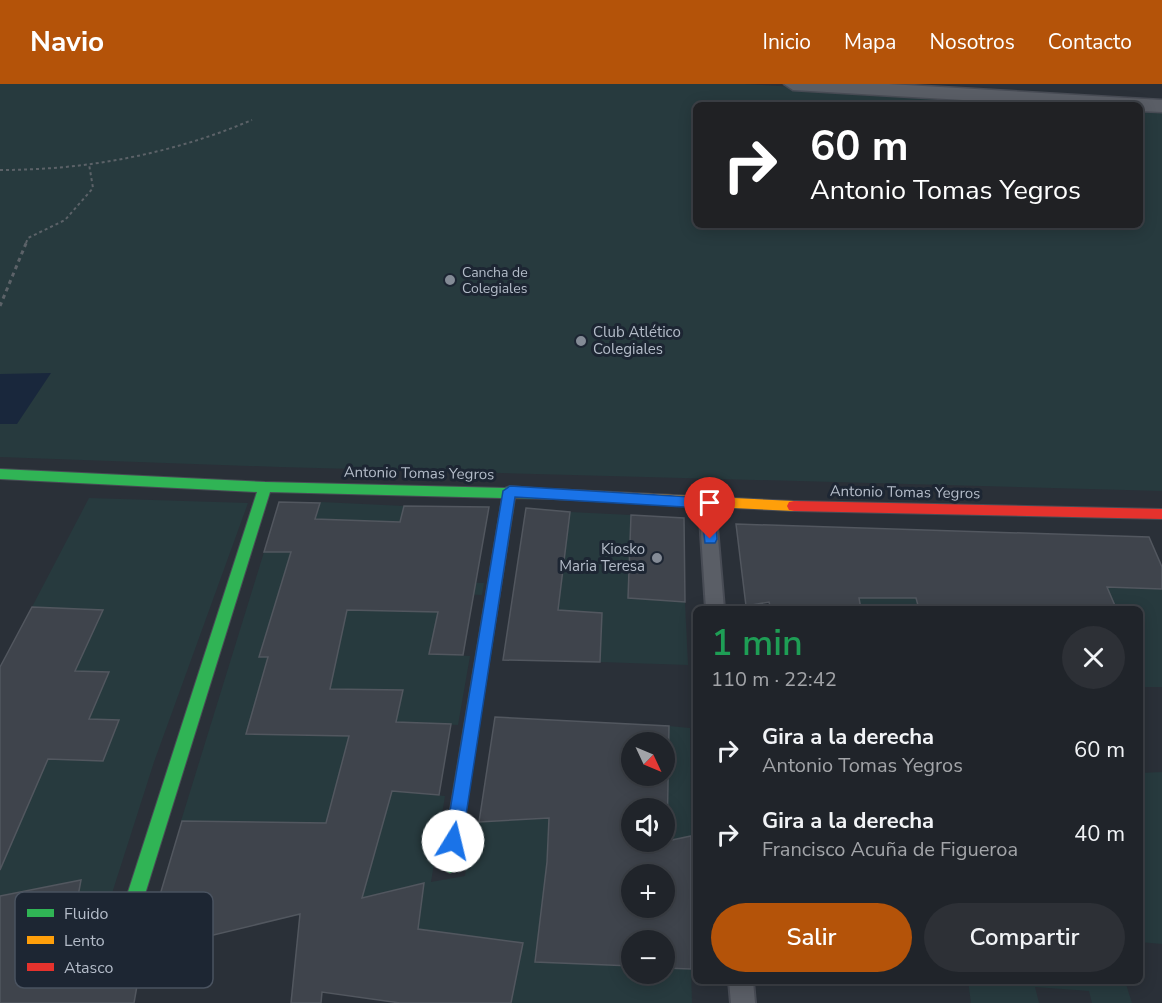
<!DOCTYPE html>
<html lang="es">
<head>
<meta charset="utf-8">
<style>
	body { margin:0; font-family:"Nunito Sans",sans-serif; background:#2d3036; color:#f1f3f6; height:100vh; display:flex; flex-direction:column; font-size:22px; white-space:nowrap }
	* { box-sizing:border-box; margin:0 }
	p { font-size:20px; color:#a2a4a8 }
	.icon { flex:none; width:33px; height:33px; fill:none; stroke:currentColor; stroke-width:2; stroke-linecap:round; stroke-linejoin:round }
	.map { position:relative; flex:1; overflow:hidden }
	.drawer { position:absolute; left:693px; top:522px; width:450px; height:378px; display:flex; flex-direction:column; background:#20242a; border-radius:9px; box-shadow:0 3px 15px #0003,0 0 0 2px #3d4147 }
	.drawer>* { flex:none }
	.hud { position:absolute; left:693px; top:18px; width:450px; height:126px; border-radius:9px; box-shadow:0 3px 15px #0003,0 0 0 2px #3d4147; background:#202124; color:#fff; overflow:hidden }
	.needle { width:39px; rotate:134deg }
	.buttons { position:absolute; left:621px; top:648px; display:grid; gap:12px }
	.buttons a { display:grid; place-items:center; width:54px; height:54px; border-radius:50%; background:#20242a; box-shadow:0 3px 15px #0003,0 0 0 2px #3d4147; font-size:30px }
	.pin { position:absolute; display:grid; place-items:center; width:51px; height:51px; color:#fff; margin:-62px -26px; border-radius:50% 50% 50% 0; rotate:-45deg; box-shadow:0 0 6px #0007 }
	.pin .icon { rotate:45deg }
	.me { position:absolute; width:66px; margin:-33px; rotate:9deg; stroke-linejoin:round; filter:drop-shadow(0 0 4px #0008) }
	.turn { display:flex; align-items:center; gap:21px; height:126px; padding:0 18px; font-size:27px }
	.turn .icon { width:78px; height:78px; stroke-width:2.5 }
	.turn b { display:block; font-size:42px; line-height:51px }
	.round { display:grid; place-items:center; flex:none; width:63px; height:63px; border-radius:32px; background:#2d3036 }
	.overview { display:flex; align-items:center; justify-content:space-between; height:102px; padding:0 18px }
	h1 { font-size:36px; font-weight:600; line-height:45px; color:#1e9e55 }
	.button { display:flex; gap:12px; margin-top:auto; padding:12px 18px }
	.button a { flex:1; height:69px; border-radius:36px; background:#b45309; color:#fff; font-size:24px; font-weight:600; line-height:69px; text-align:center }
	.button a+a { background:#2d3036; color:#f1f3f6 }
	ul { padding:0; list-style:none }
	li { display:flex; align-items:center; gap:18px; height:84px; padding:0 18px }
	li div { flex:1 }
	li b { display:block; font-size:22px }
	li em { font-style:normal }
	header { display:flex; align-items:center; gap:36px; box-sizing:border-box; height:84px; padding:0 30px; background:#b45309; color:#fff }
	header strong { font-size:28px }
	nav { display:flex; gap:33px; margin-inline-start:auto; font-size:21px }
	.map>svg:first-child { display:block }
	.green { fill:#273a3e }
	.water { fill:#19273c }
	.building { fill:#3f444c; stroke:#52575f; stroke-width:1.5; fill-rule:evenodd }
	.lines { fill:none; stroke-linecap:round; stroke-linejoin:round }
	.lane-casing { stroke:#484c55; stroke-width:4 }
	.street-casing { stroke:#484c55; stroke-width:3 }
	.fast-casing { stroke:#484c55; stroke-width:2 }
	.slow-casing { stroke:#484c55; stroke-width:2 }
	.jam-casing { stroke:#484c55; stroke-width:2 }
	.path-far1 { stroke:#5c6268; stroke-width:2; stroke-dasharray:3 3; stroke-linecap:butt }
	.path { stroke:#5c6268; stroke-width:3; stroke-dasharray:4 4; stroke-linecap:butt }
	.lane { fill:#5a5e66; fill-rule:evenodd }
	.street { fill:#5a5e66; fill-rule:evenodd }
	.fast { fill:#30b455; fill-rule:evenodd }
	.slow { fill:#ff9f0a; fill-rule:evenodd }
	.jam { fill:#e5322d; fill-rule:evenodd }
	.route { fill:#1a73e8; stroke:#114b97; stroke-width:1.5 }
	.poi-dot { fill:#848b96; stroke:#1d2633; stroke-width:2 }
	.labels { text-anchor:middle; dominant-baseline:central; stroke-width:6; stroke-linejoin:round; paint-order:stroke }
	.far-poi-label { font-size:14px; fill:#b4bcc9; stroke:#1d2633; text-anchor:start }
	.poi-label { font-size:15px; fill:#b4bcc9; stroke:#1d2633; text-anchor:start }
	.street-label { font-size:15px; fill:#b4bcc9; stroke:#1d2633 }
	.key { fill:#1d2633; stroke:#4a5360; stroke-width:1.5 }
	.key-label { font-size:16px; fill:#b4bcc9 }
</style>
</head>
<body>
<header>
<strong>Navio</strong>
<nav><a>Inicio</a><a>Mapa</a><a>Nosotros</a><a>Contacto</a></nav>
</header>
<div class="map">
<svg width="1162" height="919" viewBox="0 0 1162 919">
	<rect width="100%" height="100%" fill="#2a3038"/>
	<g class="green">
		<polygon points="0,0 745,0 1105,21 696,21 696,141 1140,141 1140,23 1162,25 1162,407 280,383 0,373"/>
		<polygon points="89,414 248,419 154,678 90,878 65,884 81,796 0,812 0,786 48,675 102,677 119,637 89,635 109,588 75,587 103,526 32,523"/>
		<polygon points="321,418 404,422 400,438 315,435"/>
		<polygon points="570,428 631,431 628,514 685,518 688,581 600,578 602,529 558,526"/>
		<polygon points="264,468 291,468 274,523 328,525 322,543 268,542 259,573 336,574 347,527 334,525 417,528 424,497 484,499 482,511 442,509 430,570 470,572 458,641 396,638 403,606 259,604 349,652 306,829 282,835 304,739 181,737"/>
		<polygon points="1107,503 1162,505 1162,603 1140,603 1140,525 978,525 1116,524"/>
		<polygon points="859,514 916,514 919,525 861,525"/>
		<polygon points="669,642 690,644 691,752 665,757 664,724 632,724 632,758 662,758 565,775 566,733 549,734 547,778 535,877 631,882 632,890 664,890 665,884 691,885 692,919 511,919 523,859 418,845 423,799 362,814 392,707 445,712 431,798 465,792 472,738 549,734 667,718"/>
		<polygon points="1162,688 1162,860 1140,858 1140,689"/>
		<polygon points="968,897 1125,897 1132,919 1092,919 1089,907 1035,903 1039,919 971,919"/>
	</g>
	<polygon class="water" points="51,289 17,340 0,340 0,290"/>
	<g class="building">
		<polygon points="279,418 320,419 315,435 400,438 404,422 489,423 463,571 429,570 438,528 347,526 330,605 403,606 396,638 451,640 439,711 392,707 362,814 424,799 418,845 523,859 511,919 400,919 322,908 321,919 291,919 300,830 143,868 182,737 326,739 349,652 246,650 268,573 259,573 291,468 264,468"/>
		<polygon points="526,424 570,428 558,526 602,529 600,578 503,576"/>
		<polygon points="631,431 684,434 685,518 628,514"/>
		<polygon points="736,440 1149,453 1162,483 1162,505 1107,503 1116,524 919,525 916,514 859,514 861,525 771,525 769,518 746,522"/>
		<polygon points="32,523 103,526 75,587 109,588 89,635 119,636 103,677 48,675 0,786 0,583"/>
		<path d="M 495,633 L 669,642 L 667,757 L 691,752 L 691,885 L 664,884 L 664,856 L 632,856 L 632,882 L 535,878 L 547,778 L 549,734 L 479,738 ZM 632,658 L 664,658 L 664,692 L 632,692 ZM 632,724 L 664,724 L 664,758 L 632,758 ZM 632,790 L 664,790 L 664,824 L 632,824 Z"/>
		<polygon points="81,796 65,882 143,868 134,919 0,919 0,812"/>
	</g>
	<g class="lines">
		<defs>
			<g id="lane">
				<polygon points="707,412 713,414 715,419 724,525 706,525 699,419 701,414"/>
				<polygon points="729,897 753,897 755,919 731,919"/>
			</g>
			<polygon id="street" points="784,0 889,0 1162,16 1162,28 1140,27 1140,21 1048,21 793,6"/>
			<polygon id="fast" points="0,385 265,398 505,404 510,402 558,406 559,410 558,414 553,415 515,414 456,786 450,789 444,786 441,780 502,414 270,408 136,839 133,845 127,848 121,845 118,839 257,408 0,395"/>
			<polygon id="slow" points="553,405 794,417 799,418 801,422 799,426 794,427 553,415 548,414 547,410 548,406"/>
			<polygon id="jam" points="794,417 1162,425 1162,435 794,427 789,426 787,422 789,418"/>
		</defs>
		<use href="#lane" class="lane-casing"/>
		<use href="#street" class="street-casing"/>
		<use href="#fast" class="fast-casing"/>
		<use href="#slow" class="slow-casing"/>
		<use href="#jam" class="jam-casing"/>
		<g class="path-far1">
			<path d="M 0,86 C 88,86 171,70 252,36"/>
			<polyline points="26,159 28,154 65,136 93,104 89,80"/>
		</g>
		<polyline class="path" points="0,222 27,157"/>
		<use href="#lane" class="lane"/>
		<use href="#street" class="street"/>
		<use href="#fast" class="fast"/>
		<use href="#slow" class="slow"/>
		<use href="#jam" class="jam"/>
	</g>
	<polygon class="route" points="510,402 707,414 714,419 717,455 715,459 705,459 701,424 515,413 462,757 459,763 453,766 447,763 445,757 503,407"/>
	<g class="poi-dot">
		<circle cx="450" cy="196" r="6"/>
		<circle cx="581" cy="257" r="6"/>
		<circle cx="657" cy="474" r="6"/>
	</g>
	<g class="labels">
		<g class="far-poi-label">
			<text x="462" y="188">Cancha de<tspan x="462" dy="16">Colegiales</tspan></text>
		</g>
		<g class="poi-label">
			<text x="593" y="248">Club Atlético<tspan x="593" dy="17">Colegiales</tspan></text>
			<text x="645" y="465" text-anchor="end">Kiosko<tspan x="645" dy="17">Maria Teresa</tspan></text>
		</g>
		<g class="street-label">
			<text transform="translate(419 389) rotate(1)">Antonio Tomas Yegros</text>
			<text transform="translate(905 408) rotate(1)">Antonio Tomas Yegros</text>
		</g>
	</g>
	<rect x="15" y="808" width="198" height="96" rx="9" class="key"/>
	<rect x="27" y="825" width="27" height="8" fill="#30b455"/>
	<rect x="27" y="852" width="27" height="8" fill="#ff9f0a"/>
	<rect x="27" y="879" width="27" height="8" fill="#e5322d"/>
	<g class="key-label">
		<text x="64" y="835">Fluido</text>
		<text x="64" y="862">Lento</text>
		<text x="64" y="889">Atasco</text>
	</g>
</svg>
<div class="buttons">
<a><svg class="needle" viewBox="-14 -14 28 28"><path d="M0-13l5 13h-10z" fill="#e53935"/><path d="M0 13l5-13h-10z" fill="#a2a4a8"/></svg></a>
<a><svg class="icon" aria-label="sound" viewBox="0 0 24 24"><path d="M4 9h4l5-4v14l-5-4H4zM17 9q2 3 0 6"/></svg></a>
<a>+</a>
<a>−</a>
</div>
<div class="pin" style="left:710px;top:455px;background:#d93025"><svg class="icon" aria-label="arrive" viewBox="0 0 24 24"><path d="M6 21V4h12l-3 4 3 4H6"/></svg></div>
<svg class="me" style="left:453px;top:757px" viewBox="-20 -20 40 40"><circle r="19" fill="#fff"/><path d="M0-13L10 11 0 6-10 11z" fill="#1a73e8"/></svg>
<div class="hud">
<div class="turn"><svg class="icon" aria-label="right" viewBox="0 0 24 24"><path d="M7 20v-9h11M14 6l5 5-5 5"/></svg><div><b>60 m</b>Antonio Tomas Yegros</div></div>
</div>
<section class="drawer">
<div class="overview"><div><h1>1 min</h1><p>110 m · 22:42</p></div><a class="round"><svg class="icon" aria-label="close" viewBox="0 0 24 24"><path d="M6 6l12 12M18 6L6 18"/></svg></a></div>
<ul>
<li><svg class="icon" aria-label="right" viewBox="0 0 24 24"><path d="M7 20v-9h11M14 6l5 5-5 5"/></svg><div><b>Gira a la derecha</b><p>Antonio Tomas Yegros</p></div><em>60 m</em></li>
<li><svg class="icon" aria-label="right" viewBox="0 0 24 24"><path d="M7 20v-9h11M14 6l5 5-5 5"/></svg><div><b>Gira a la derecha</b><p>Francisco Acuña de Figueroa</p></div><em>40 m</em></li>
</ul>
<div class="button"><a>Salir</a><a>Compartir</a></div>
</section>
</div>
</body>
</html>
